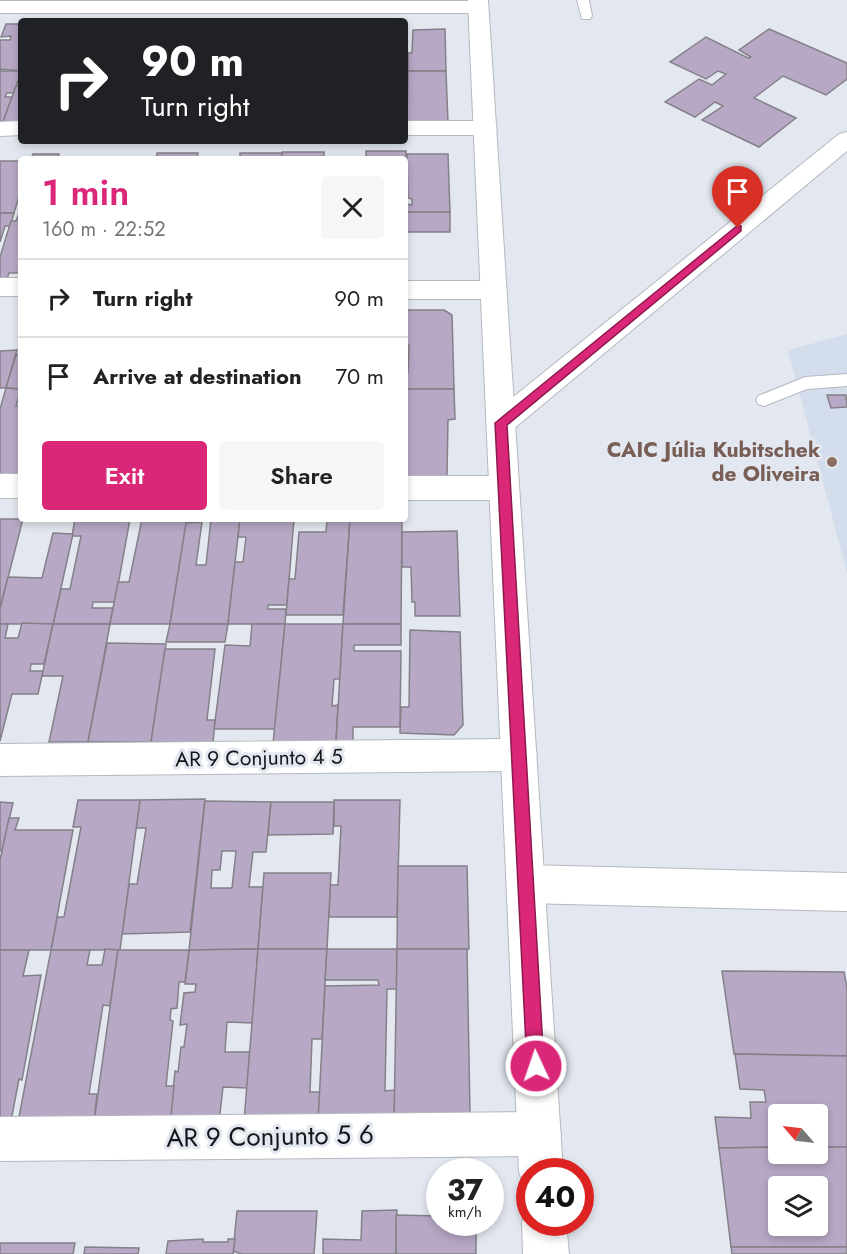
<!DOCTYPE html>
<html lang="en">
<head>
<meta charset="utf-8">
<style>
	body { margin:0; font-family:Jost,sans-serif; background:#f6f6f6; color:#222; height:100vh; display:flex; flex-direction:column; font-size:22px; white-space:nowrap }
	* { box-sizing:border-box; margin:0 }
	p { font-size:20px; color:#767676 }
	.icon { flex:none; width:33px; height:33px; fill:none; stroke:currentColor; stroke-width:2; stroke-linecap:round; stroke-linejoin:round }
	.map { position:relative; flex:1; overflow:hidden }
	.side { position:absolute; left:18px; top:156px; width:390px; height:366px; display:flex; flex-direction:column; background:#fff; border-radius:6px; box-shadow:0 3px 9px #0003 }
	.side>* { flex:none }
	.guide { position:absolute; left:18px; top:18px; width:390px; height:126px; border-radius:6px; box-shadow:0 3px 9px #0003; background:#202124; color:#fff; overflow:hidden }
	.needle { width:39px; rotate:298deg }
	.controls { position:absolute; left:768px; top:1104px; display:grid; gap:12px }
	.controls a { display:grid; place-items:center; width:60px; height:60px; border-radius:6px; background:#fff; box-shadow:0 3px 9px #0003; font-size:30px }
	.speed { position:absolute; left:426px; top:1158px; display:flex; gap:12px; font-size:30px; font-weight:700; text-align:center }
	.speed>* { display:grid; place-content:center; width:78px; height:78px; border-radius:50%; background:#fff; box-shadow:0 3px 9px #0003; line-height:1 }
	.speed small { font-size:15px; font-weight:400 }
	.speed .limit { border:9px solid #d22; background:#fff; color:#111 }
	.pin { position:absolute; display:grid; place-items:center; width:51px; height:51px; color:#fff; margin:-62px -26px; border-radius:50% 50% 50% 0; rotate:-45deg; box-shadow:0 0 6px #0007 }
	.pin .icon { rotate:45deg }
	.me { position:absolute; width:66px; margin:-33px; rotate:357deg; stroke-linejoin:round; filter:drop-shadow(0 0 4px #0008) }
	.turn { display:flex; align-items:center; gap:21px; height:126px; padding:0 24px; font-size:27px }
	.turn .icon { width:78px; height:78px; stroke-width:2.5 }
	.turn b { display:block; font-size:42px; line-height:51px }
	.round { display:grid; place-items:center; flex:none; width:63px; height:63px; border-radius:6px; background:#f6f6f6 }
	.overview { display:flex; align-items:center; justify-content:space-between; height:102px; padding:0 24px }
	h1 { font-size:36px; font-weight:600; line-height:45px; color:#db2777 }
	.button { display:flex; gap:12px; margin-top:auto; padding:12px 24px }
	.button a { flex:1; height:69px; border-radius:6px; background:#db2777; color:#fff; font-size:24px; font-weight:600; line-height:69px; text-align:center }
	.button a+a { background:#f6f6f6; color:#222 }
	ul { padding:0; list-style:none }
	li { display:flex; align-items:center; gap:18px; height:78px; padding:0 24px; border-top:2px solid #e0e0e0 }
	li div { flex:1 }
	li b { display:block; font-size:22px }
	li em { font-style:normal }
	.map>svg:first-child { display:block }
	.built { fill:#d4ddeb }
	.building { fill:#b7a8c5; stroke:#848088; stroke-width:1.5; fill-rule:evenodd }
	.lines { fill:none; stroke-linecap:round; stroke-linejoin:round }
	.lane-casing { stroke:#b4b9c0; stroke-width:2 }
	.street-casing { stroke:#b4b9c0; stroke-width:2 }
	.secondary-casing { stroke:#b4b9c0; stroke-width:2 }
	.lane { fill:#fff; fill-rule:evenodd }
	.street { fill:#fff; fill-rule:evenodd }
	.secondary { fill:#fff; fill-rule:evenodd }
	.route { fill:#db2777; stroke:#8e194d; stroke-width:1.5 }
	.education-dot { fill:#8d6e63; stroke:#e3e8f0; stroke-width:2 }
	.labels { text-anchor:middle; dominant-baseline:central; stroke-width:6; stroke-linejoin:round; paint-order:stroke }
	.education-label { font-size:21px; font-weight:bold; fill:#785e54; stroke:#e3e8f0; text-anchor:end }
	.street-label { font-size:21px; fill:#131518; stroke:#e3e8f0 }
	.near-street-label { font-size:26px; fill:#131518; stroke:#e3e8f0 }
</style>
</head>
<body>
<div class="map">
<svg width="847" height="1254" viewBox="0 0 847 1254">
	<rect width="100%" height="100%" fill="#e3e8f0"/>
	<polygon class="built" points="847,334 847,573 788,350"/>
	<g class="building">
		<polygon points="6,24 21,24 21,71 1,69 0,71 0,40 10,40 11,36 1,37"/>
		<polygon points="445,29 446,71 408,71 408,53 412,53 413,30"/>
		<polygon points="769,29 847,63 847,79 826,95 783,76 754,98 796,118 759,147 702,120 723,106 715,102 695,117 665,102 699,79 712,85 726,74 718,71 706,79 670,62 706,37 748,58 751,57 739,50"/>
		<polygon points="0,71 21,71 14,93 7,93 5,97 12,97 3,122 0,122"/>
		<polygon points="408,71 446,71 448,122 407,122"/>
		<polygon points="16,86 21,86 21,122 3,122"/>
		<polygon points="366,151 406,151 406,213 405,159 366,159"/>
		<polygon points="282,152 324,152 324,159 281,159"/>
		<polygon points="157,153 198,153 197,159 156,159"/>
		<polygon points="240,153 282,153 281,159 240,159"/>
		<polygon points="33,154 59,154 57,159 31,159"/>
		<polygon points="407,154 448,154 450,212 406,212 406,204 412,205 412,199 408,198"/>
		<polygon points="0,161 21,161 21,190 14,213 0,213"/>
		<polygon points="406,212 450,212 450,232 405,232"/>
		<polygon points="0,213 14,213 10,226 5,226 0,242"/>
		<polygon points="19,213 21,213 21,273 9,273 7,279 0,279 0,257 11,221 16,221"/>
		<polygon points="405,310 444,310 452,315 454,389 405,389 405,373 408,373 409,345 405,345"/>
		<polygon points="17,350 6,388 0,388 0,351"/>
		<polygon points="21,354 21,389 6,388 16,355"/>
		<polygon points="6,388 21,389 16,406 21,406 21,475 0,475 0,409"/>
		<polygon points="405,389 454,389 455,419 448,420 447,476 405,477"/>
		<polygon points="827,395 846,395 847,407 831,408"/>
		<polygon points="0,519 23,519 0,609"/>
		<polygon points="75,519 130,519 115,602 93,602 92,608 113,608 110,624 53,624 61,589 70,589 81,536 72,536"/>
		<polygon points="142,519 187,519 170,624 110,624 118,582 129,582"/>
		<polygon points="211,519 240,519 228,624 170,624 186,523 202,522 196,565 206,565"/>
		<polygon points="240,519 294,519 287,605 268,605 268,609 286,609 285,624 228,624 235,562 243,562 246,537 238,537"/>
		<polygon points="327,519 350,519 343,615 286,615 289,579 295,579 299,532 326,532"/>
		<polygon points="350,519 402,519 401,624 343,624"/>
		<polygon points="402,532 457,531 460,616 415,616 415,602 412,602 411,567 402,567"/>
		<polygon points="53,533 73,534 53,624 0,624 0,609 8,577 42,578"/>
		<polygon points="22,623 53,624 44,664 31,664 30,671 43,671 38,694 12,694 0,741 0,624 8,624 5,638 18,638"/>
		<polygon points="53,624 110,624 88,742 49,742 63,676 42,676"/>
		<polygon points="170,624 228,624 225,642 166,642"/>
		<polygon points="252,624 285,624 275,729 214,729 225,645 250,646"/>
		<polygon points="285,624 343,624 340,679 334,679 332,706 338,705 336,742 273,743"/>
		<polygon points="343,624 401,624 401,645 354,645 354,651 401,651 400,727 353,727 353,742 336,742"/>
		<polygon points="410,630 460,632 463,725 454,735 400,733 401,707 409,707"/>
		<polygon points="107,643 166,644 151,742 88,742"/>
		<polygon points="165,649 215,649 207,720 215,720 213,743 151,742"/>
		<polygon points="205,799 190,932 122,934 129,884 137,884 146,828 136,828 140,800"/>
		<polygon points="78,800 140,800 120,950 51,950 57,917 64,917 81,827 73,827"/>
		<polygon points="334,800 400,800 397,917 329,917 330,885 338,885 341,826 334,826"/>
		<path d="M 205,801 L 271,802 L 266,852 L 253,852 L 249,887 L 263,887 L 258,949 L 189,950 ZM 222,851 L 236,851 L 232,888 L 211,888 L 212,870 L 220,870 Z"/>
		<polygon points="0,802 13,803 2,851 0,851"/>
		<polygon points="271,802 334,802 333,834 268,835"/>
		<polygon points="9,818 19,818 15,830 73,830 51,950 0,950 0,860"/>
		<polygon points="398,866 467,866 469,949 397,949"/>
		<polygon points="264,873 331,873 327,949 258,949"/>
		<polygon points="105,949 118,950 110,1006 103,1005 89,1094 97,1094 94,1122 18,1122 51,950 90,950 87,965 102,965"/>
		<polygon points="258,949 253,1023 227,1022 225,1052 250,1052 247,1088 223,1087 219,1122 170,1120 175,1071 178,1072 181,1047 184,1047 187,1024 180,1025 184,993 195,992 196,984 185,984 189,950"/>
		<polygon points="258,949 327,949 322,1039 312,1039 310,1092 320,1092 318,1122 244,1121"/>
		<polygon points="327,949 397,949 397,989 387,989 385,1091 395,1090 394,1122 318,1122 325,986 379,985 378,980 325,980"/>
		<polygon points="397,949 467,949 470,1113 394,1122"/>
		<polygon points="0,950 29,950 23,976 41,975 22,1080 19,1079 11,1121 0,1125"/>
		<polygon points="118,950 189,950 185,982 179,982 177,1008 171,1009 170,1020 173,1021 166,1086 174,1086 170,1125 94,1122"/>
		<polygon points="722,971 844,972 847,988 847,1056 734,1054"/>
		<polygon points="735,1054 847,1056 847,1147 818,1147 818,1114 778,1114 778,1147 719,1148 715,1117 751,1118 750,1102 766,1102 764,1090 740,1089"/>
		<path d="M 778,1147 L 778,1154 L 818,1154 L 818,1147 L 847,1147 L 847,1247 L 731,1247 L 719,1148 ZM 778,1186 L 818,1186 L 818,1226 L 778,1226 Z"/>
		<polygon points="397,1210 396,1254 323,1254 323,1239 361,1240 362,1211"/>
		<polygon points="237,1211 317,1211 314,1254 241,1254 233,1251"/>
		<polygon points="396,1215 440,1216 440,1222 476,1222 476,1254 396,1254"/>
		<polygon points="203,1239 203,1242 228,1242 228,1239 235,1239 233,1254 166,1254 168,1241"/>
		<polygon points="0,1243 75,1243 73,1254 0,1254"/>
		<polygon points="85,1247 139,1248 138,1254 84,1254"/>
		<polygon points="731,1247 847,1247 847,1254 732,1254"/>
	</g>
	<g class="lines">
		<defs>
			<g id="lane">
				<polygon points="577,0 589,0 592,16 590,19 582,19"/>
				<polygon points="847,374 847,386 807,389 764,406 758,404 756,400 758,396 805,377"/>
			</g>
			<g id="street">
				<polygon points="0,1 478,1 485,3 488,7 485,11 478,13 0,13"/>
				<polygon points="21,121 21,135 0,136 0,122"/>
				<polygon points="405,121 485,121 493,123 497,128 493,133 485,135 405,135"/>
				<polygon points="847,132 847,151 511,431 501,434 491,431 487,423 491,415 839,134"/>
				<rect x="0" y="278" width="21" height="18"/>
				<polygon points="405,281 493,281 502,284 506,290 502,296 493,299 405,299"/>
				<rect x="0" y="474" width="21" height="24"/>
				<polygon points="405,476 504,476 515,480 519,488 515,496 504,500 405,500"/>
				<polygon points="519,739 532,744 537,755 532,766 519,771 0,776 0,744"/>
				<polygon points="526,865 847,873 847,911 526,903 513,897 507,884 513,871"/>
				<polygon points="539,1112 554,1119 561,1134 554,1149 539,1156 0,1161 0,1117"/>
			</g>
			<g id="secondary">
				<polygon points="468,0 488,0 563,1172 530,1172 530,1189 525,1188 519,1172"/>
				<polygon points="528,1206 530,1222 566,1222 569,1254 523,1254 522,1222"/>
			</g>
		</defs>
		<use href="#lane" class="lane-casing"/>
		<use href="#street" class="street-casing"/>
		<use href="#secondary" class="secondary-casing"/>
		<use href="#lane" class="lane"/>
		<use href="#street" class="street"/>
		<use href="#secondary" class="secondary"/>
	</g>
	<polygon class="route" points="738,225 741,226 741,231 507,425 544,1066 542,1072 536,1074 530,1072 527,1066 495,423"/>
	<circle class="education-dot" cx="832" cy="462" r="6"/>
	<g class="labels">
		<g class="education-label">
			<text x="820" y="450">CAIC Júlia Kubitschek<tspan x="820" dy="24">de Oliveira</tspan></text>
		</g>
		<g class="street-label">
			<text transform="translate(259 758) rotate(-1)">AR 9 Conjunto 4 5</text>
		</g>
		<g class="near-street-label">
			<text transform="translate(270 1136) rotate(-1)">AR 9 Conjunto 5 6</text>
		</g>
	</g>
</svg>
<div class="controls">
<a><svg class="needle" viewBox="-14 -14 28 28"><path d="M0-13l5 13h-10z" fill="#e53935"/><path d="M0 13l5-13h-10z" fill="#767676"/></svg></a>
<a><svg class="icon" aria-label="layers" viewBox="0 0 24 24"><path d="M12 4l9 5-9 5-9-5zM3 14l9 5 9-5"/></svg></a>
</div>
<div class="speed"><div>37<small>km/h</small></div><div class="limit">40</div></div>
<div class="pin" style="left:738px;top:228px;background:#d93025"><svg class="icon" aria-label="arrive" viewBox="0 0 24 24"><path d="M6 21V4h12l-3 4 3 4H6"/></svg></div>
<svg class="me" style="left:536px;top:1066px" viewBox="-20 -20 40 40"><circle r="17" fill="#db2777" stroke="#fff" stroke-width="3"/><path d="M0-11L8 9 0 5-8 9z" fill="#fff"/></svg>
<div class="guide">
<div class="turn"><svg class="icon" aria-label="right" viewBox="0 0 24 24"><path d="M7 20v-9h11M14 6l5 5-5 5"/></svg><div><b>90 m</b>Turn right</div></div>
</div>
<section class="side">
<div class="overview"><div><h1>1 min</h1><p>160 m · 22:52</p></div><a class="round"><svg class="icon" aria-label="close" viewBox="0 0 24 24"><path d="M6 6l12 12M18 6L6 18"/></svg></a></div>
<ul>
<li><svg class="icon" aria-label="right" viewBox="0 0 24 24"><path d="M7 20v-9h11M14 6l5 5-5 5"/></svg><div><b>Turn right</b></div><em>90 m</em></li>
<li><svg class="icon" aria-label="arrive" viewBox="0 0 24 24"><path d="M6 21V4h12l-3 4 3 4H6"/></svg><div><b>Arrive at destination</b></div><em>70 m</em></li>
</ul>
<div class="button"><a>Exit</a><a>Share</a></div>
</section>
</div>
</body>
</html>
